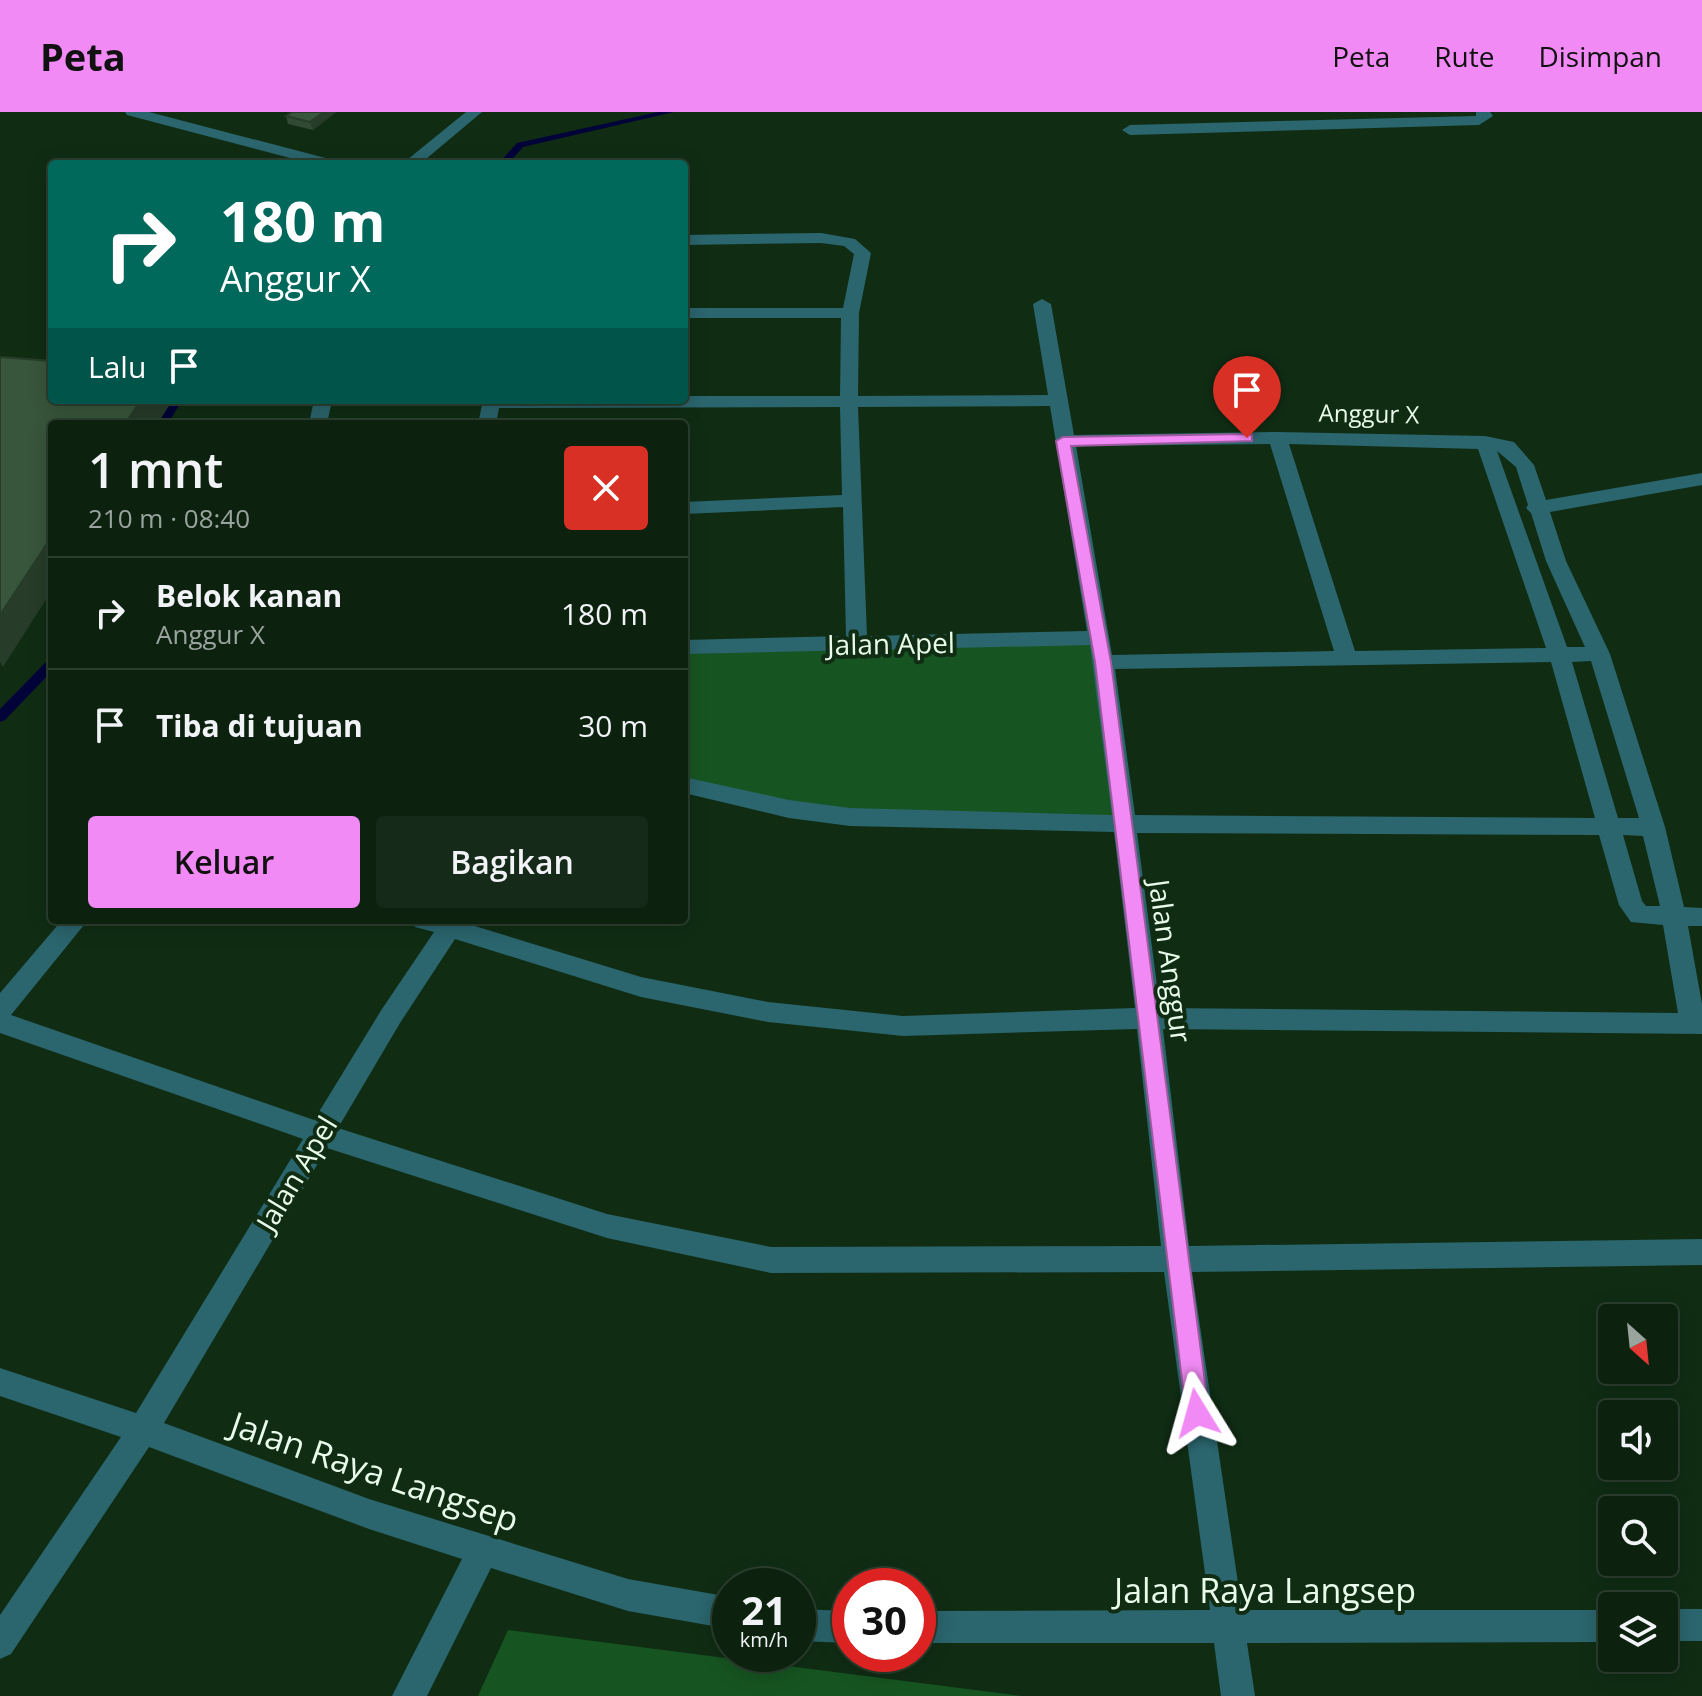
<!DOCTYPE html>
<html lang="id">
<head>
<meta charset="utf-8">
<style>
	body { margin:0; font-family:"Open Sans",sans-serif; background:#152a18; color:#f1f3f6; height:100vh; display:flex; flex-direction:column; font-size:30px; white-space:nowrap }
	* { box-sizing:border-box; margin:0 }
	p { font-size:26px; color:#9aa49e }
	.icon { flex:none; width:44px; height:44px; fill:none; stroke:currentColor; stroke-width:2; stroke-linecap:round; stroke-linejoin:round }
	.map { position:relative; flex:1; overflow:hidden }
	.drawer { position:absolute; left:48px; top:308px; width:640px; height:504px; display:flex; flex-direction:column; background:#0c220f; border-radius:8px; box-shadow:0 4px 20px #0003,0 0 0 2px #2c3f2f }
	.drawer>* { flex:none }
	.banner { position:absolute; left:48px; top:48px; width:640px; height:244px; border-radius:8px; box-shadow:0 4px 20px #0003,0 0 0 2px #2c3f2f; background:#00695c; color:#fff; overflow:hidden }
	.needle { width:52px; rotate:153deg }
	.controls { position:absolute; left:1598px; top:1192px; display:grid; gap:16px }
	.controls a { display:grid; place-items:center; width:80px; height:80px; border-radius:8px; background:#0c220f; box-shadow:0 4px 20px #0003,0 0 0 2px #2c3f2f; font-size:40px }
	.speed { position:absolute; left:712px; top:1456px; display:flex; gap:16px; font-size:40px; font-weight:700; text-align:center }
	.speed>* { display:grid; place-content:center; width:104px; height:104px; border-radius:50%; background:#0c220f; box-shadow:0 4px 20px #0003,0 0 0 2px #2c3f2f; line-height:1 }
	.speed small { font-size:20px; font-weight:400 }
	.speed .limit { border:12px solid #d22; background:#fff; color:#111 }
	.pin { position:absolute; display:grid; place-items:center; width:68px; height:68px; color:#fff; margin:-82px -34px; border-radius:50% 50% 50% 0; rotate:-45deg; box-shadow:0 0 8px #0007 }
	.pin .icon { rotate:45deg }
	.me { position:absolute; width:88px; margin:-44px; rotate:352deg; stroke-linejoin:round; filter:drop-shadow(0 0 6px #0008) }
	.turn { display:flex; align-items:center; gap:28px; height:168px; padding:0 40px; font-size:36px }
	.turn .icon { width:104px; height:104px; stroke-width:2.5 }
	.turn b { display:block; font-size:56px; line-height:68px }
	.then { display:flex; align-items:center; height:76px; padding:0 40px; background:#0003; gap:16px; font-size:30px }
	.round { display:grid; place-items:center; flex:none; width:84px; height:84px; border-radius:8px; background:#152a18 }
	.overview { display:flex; align-items:center; justify-content:space-between; height:136px; padding:0 40px }
	h1 { font-size:48px; font-weight:600; line-height:60px }
	.action { display:flex; gap:16px; margin-top:auto; padding:16px 40px }
	.action a { flex:1; height:92px; border-radius:8px; background:#f18af4; color:#111; font-size:32px; font-weight:600; line-height:92px; text-align:center }
	.action a+a { background:#152a18; color:#f1f3f6 }
	ul { padding:0; list-style:none }
	li { display:flex; align-items:center; gap:24px; height:112px; padding:0 40px; border-top:2px solid #2c3f2f }
	li div { flex:1 }
	li b { display:block; font-size:30px }
	li em { font-style:normal }
	header { display:flex; align-items:center; gap:48px; box-sizing:border-box; height:112px; padding:0 40px; background:#f18af4; color:#111 }
	header strong { font-size:38px }
	nav { display:flex; gap:44px; margin-inline-start:auto; font-size:28px }
	.map>svg:first-child { display:block }
	.green { fill:#165521 }
	.lines { fill:none; stroke-linecap:round; stroke-linejoin:round }
	.stream { fill:#020339; fill-rule:evenodd }
	.street { fill:#2b656d; fill-rule:evenodd }
	.wall { fill:#304a33 }
	.shaded-wall { fill:#273c29 }
	.building { fill:#38563b; stroke:#273c29; stroke-width:2 }
	.route { fill:#f18af4; stroke:#9d5a9f; stroke-width:2 }
	.labels { text-anchor:middle; dominant-baseline:central; stroke-width:8; stroke-linejoin:round; paint-order:stroke }
	.far-street-label { font-size:24px; fill:#e9fbea; stroke:#102d14 }
	.street-label { font-size:28px; fill:#e9fbea; stroke:#102d14 }
	.near-street-label { font-size:34px; fill:#e9fbea; stroke:#102d14 }
</style>
</head>
<body>
<header>
<strong>Peta</strong>
<nav><a>Peta</a><a>Rute</a><a>Disimpan</a></nav>
</header>
<div class="map">
<svg width="1702" height="1584" viewBox="0 0 1702 1584">
	<rect width="100%" height="100%" fill="#102d14"/>
	<g class="green">
		<polygon points="1094,527 1121,711 846,701 684,671 684,537"/>
		<polygon points="508,1518 1021,1584 478,1584"/>
	</g>
	<g class="lines">
		<g class="stream">
			<polygon points="658,0 674,0 523,35 508,52 498,52 517,31"/>
			<polygon points="172,288 182,288 168,312 158,312"/>
			<polygon points="52,547 52,559 5,608 0,610 0,597 48,548"/>
		</g>
		<g class="street">
			<polygon points="125,0 149,0 337,49 339,52 313,52 127,3"/>
			<polygon points="466,0 482,0 420,52 402,52"/>
			<polygon points="1476,0 1490,0 1493,4 1479,13 1130,23 1122,18 1130,13 1476,4"/>
			<path d="M 821,121 L 855,127 L 871,141 L 859,201 L 858,284 L 1048,283 L 1033,192 L 1042,187 L 1051,192 L 1074,323 L 1278,320 L 1485,324 L 1514,330 L 1534,353 L 1546,388 L 1702,361 L 1702,373 L 1550,400 L 1566,449 L 1610,542 L 1665,715 L 1684,795 L 1702,796 L 1702,814 L 1688,814 L 1702,892 L 1702,922 L 1163,917 L 1189,1134 L 1702,1127 L 1702,1153 L 1192,1160 L 1242,1498 L 1612,1498 L 1612,1530 L 1247,1531 L 1255,1584 L 1221,1584 L 1214,1531 L 918,1531 L 918,1499 L 1210,1498 L 1164,1160 L 771,1161 L 607,1126 L 327,1036 L 164,1311 L 369,1387 L 628,1467 L 730,1485 L 730,1517 L 628,1499 L 491,1456 L 427,1584 L 392,1584 L 462,1447 L 369,1417 L 149,1335 L 11,1542 L 0,1547 L 0,1503 L 121,1325 L 0,1284 L 0,1256 L 136,1301 L 303,1027 L 0,921 L 0,881 L 62,808 L 88,808 L 11,903 L 314,1008 L 382,897 L 434,820 L 415,815 L 412,808 L 467,808 L 465,811 L 641,865 L 768,890 L 903,904 L 1135,896 L 1114,720 L 850,714 L 789,706 L 684,681 L 684,665 L 789,688 L 850,696 L 1112,703 L 1090,533 L 684,542 L 684,528 L 846,524 L 843,395 L 684,402 L 684,390 L 842,383 L 840,295 L 499,296 L 496,312 L 478,312 L 483,288 L 684,288 L 684,284 L 840,284 L 841,206 L 684,206 L 684,196 L 843,196 L 854,142 L 844,134 L 821,131 L 684,133 L 684,123 ZM 1050,294 L 1087,519 L 867,524 L 858,295 ZM 1270,332 L 1334,539 L 1112,543 L 1076,334 ZM 1289,332 L 1478,337 L 1546,536 L 1355,539 ZM 1497,339 L 1516,355 L 1528,393 L 1526,396 L 1531,401 L 1546,449 L 1585,535 L 1567,535 ZM 1591,549 L 1639,706 L 1618,706 L 1572,550 ZM 1551,550 L 1595,706 L 1135,703 L 1115,557 ZM 1137,721 L 1599,723 L 1619,793 L 1631,810 L 1663,813 L 1678,901 L 1160,896 ZM 1623,723 L 1643,724 L 1660,794 L 1646,794 L 1642,789 ZM 455,827 L 641,885 L 768,910 L 903,924 L 1137,917 L 1161,1134 L 771,1135 L 607,1102 L 338,1016 L 400,911 Z"/>
			<polygon points="314,288 332,288 327,312 309,312"/>
			<polygon points="798,1497 850,1499 850,1531 798,1529"/>
			<rect x="1664" y="1497" width="38" height="32"/>
		</g>
	</g>
	<polygon class="wall" points="292,0 336,0 313,18 288,12 286,4"/>
	<g class="shaded-wall">
		<polygon points="324,0 336,0 313,18 310,10"/>
		<polygon points="141,288 173,288 157,312 125,312"/>
		<polygon points="52,424 52,478 3,555 0,550 0,503"/>
	</g>
	<g class="building">
		<polygon points="292,0 324,0 310,10 286,4"/>
		<polygon points="0,245 52,249 52,288 141,288 125,312 52,312 52,424 0,503"/>
	</g>
	<polygon class="route" points="1247,322 1252,323 1252,329 1071,334 1111,550 1209,1301 1205,1309 1197,1312 1189,1309 1186,1301 1095,550 1056,329 1063,325"/>
	<g class="labels">
		<g class="far-street-label">
			<text transform="translate(1369 301) rotate(1)">Anggur X</text>
		</g>
		<g class="street-label">
			<text transform="translate(891 531) rotate(-1)">Jalan Apel</text>
			<text transform="translate(1171 849) rotate(82)">Jalan Anggur</text>
			<text transform="translate(296 1061) rotate(-59)">Jalan Apel</text>
		</g>
		<g class="near-street-label">
			<text transform="translate(375 1359) rotate(19)">Jalan Raya Langsep</text>
			<text x="1265" y="1478">Jalan Raya Langsep</text>
		</g>
	</g>
</svg>
<div class="controls">
<a><svg class="needle" viewBox="-14 -14 28 28"><path d="M0-13l5 13h-10z" fill="#e53935"/><path d="M0 13l5-13h-10z" fill="#9aa49e"/></svg></a>
<a><svg class="icon" aria-label="sound" viewBox="0 0 24 24"><path d="M4 9h4l5-4v14l-5-4H4zM17 9q2 3 0 6"/></svg></a>
<a><svg class="icon" aria-label="search" viewBox="0 0 24 24"><circle cx="10" cy="10" r="6"/><path d="M15 15l6 6"/></svg></a>
<a><svg class="icon" aria-label="layers" viewBox="0 0 24 24"><path d="M12 4l9 5-9 5-9-5zM3 14l9 5 9-5"/></svg></a>
</div>
<div class="speed"><div>21<small>km/h</small></div><div class="limit">30</div></div>
<div class="pin" style="left:1247px;top:326px;background:#d93025"><svg class="icon" aria-label="arrive" viewBox="0 0 24 24"><path d="M6 21V4h12l-3 4 3 4H6"/></svg></div>
<svg class="me" style="left:1197px;top:1301px" viewBox="-20 -20 40 40"><path d="M0-17L14 15 0 8-14 15z" fill="#f18af4" stroke="#fff" stroke-width="4"/></svg>
<div class="banner">
<div class="turn"><svg class="icon" aria-label="right" viewBox="0 0 24 24"><path d="M7 20v-9h11M14 6l5 5-5 5"/></svg><div><b>180 m</b>Anggur X</div></div>
<div class="then">Lalu<svg class="icon" aria-label="arrive" viewBox="0 0 24 24"><path d="M6 21V4h12l-3 4 3 4H6"/></svg></div>
</div>
<section class="drawer">
<div class="overview"><div><h1>1 mnt</h1><p>210 m · 08:40</p></div><a class="round" style="background:#d93025;color:#fff"><svg class="icon" aria-label="close" viewBox="0 0 24 24"><path d="M6 6l12 12M18 6L6 18"/></svg></a></div>
<ul>
<li><svg class="icon" aria-label="right" viewBox="0 0 24 24"><path d="M7 20v-9h11M14 6l5 5-5 5"/></svg><div><b>Belok kanan</b><p>Anggur X</p></div><em>180 m</em></li>
<li><svg class="icon" aria-label="arrive" viewBox="0 0 24 24"><path d="M6 21V4h12l-3 4 3 4H6"/></svg><div><b>Tiba di tujuan</b></div><em>30 m</em></li>
</ul>
<div class="action"><a>Keluar</a><a>Bagikan</a></div>
</section>
</div>
</body>
</html>
